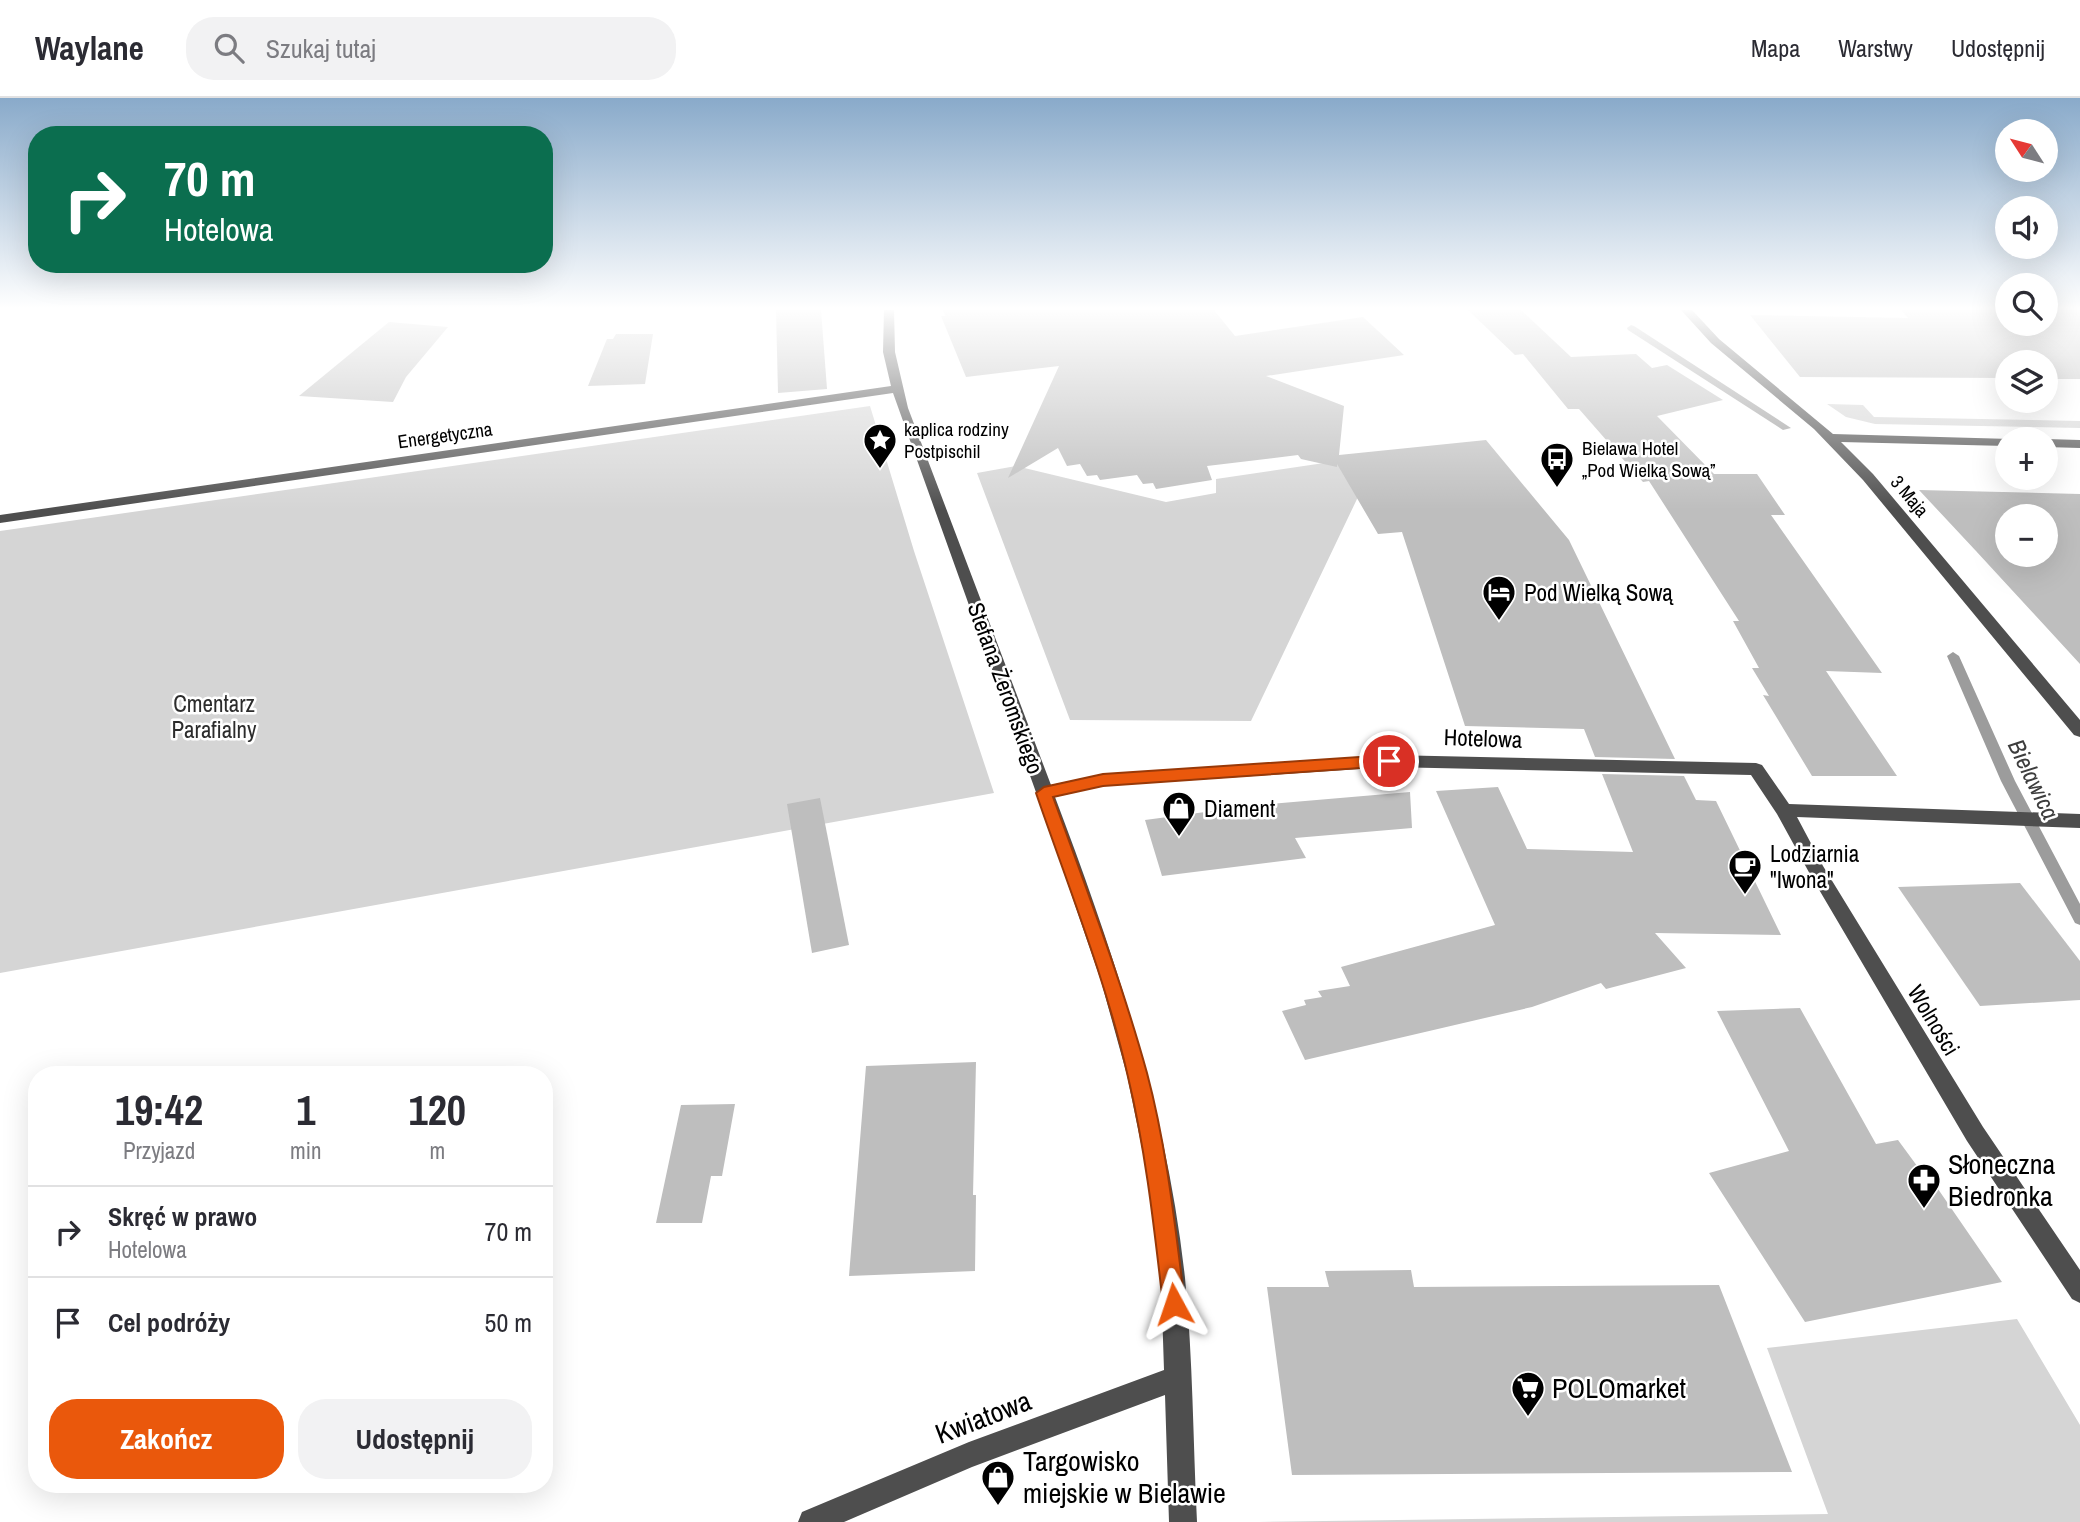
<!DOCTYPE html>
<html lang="pl">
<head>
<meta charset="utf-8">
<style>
	body { margin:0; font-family:"Archivo Narrow",sans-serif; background:#f2f2f3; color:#2b2b33; height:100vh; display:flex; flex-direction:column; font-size:26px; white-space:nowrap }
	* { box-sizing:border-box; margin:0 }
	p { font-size:23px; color:#7c7c81 }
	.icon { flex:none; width:38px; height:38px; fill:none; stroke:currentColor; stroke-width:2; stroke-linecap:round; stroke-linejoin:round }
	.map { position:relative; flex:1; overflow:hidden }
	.sheet { position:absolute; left:28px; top:968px; width:525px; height:427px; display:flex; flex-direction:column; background:#fff; border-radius:28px; box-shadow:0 7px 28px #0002 }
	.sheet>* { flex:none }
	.hud { position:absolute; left:28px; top:28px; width:525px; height:147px; border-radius:28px; box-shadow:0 7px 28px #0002; background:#0b6e4f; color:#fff; overflow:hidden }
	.needle { width:46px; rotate:306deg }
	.buttons { position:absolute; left:1995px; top:21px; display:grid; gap:14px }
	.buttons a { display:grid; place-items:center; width:63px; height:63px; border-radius:50%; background:#fff; box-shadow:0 7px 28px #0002; font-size:35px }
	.pin { position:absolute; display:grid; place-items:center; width:60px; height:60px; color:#fff; margin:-30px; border:4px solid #fff; border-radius:50%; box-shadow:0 2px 7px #0007 }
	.me { position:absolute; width:77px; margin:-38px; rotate:355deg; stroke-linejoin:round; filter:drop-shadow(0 0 5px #0008) }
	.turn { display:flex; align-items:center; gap:24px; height:147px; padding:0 21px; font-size:32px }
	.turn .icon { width:91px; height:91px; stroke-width:2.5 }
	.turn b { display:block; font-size:49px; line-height:60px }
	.eta { display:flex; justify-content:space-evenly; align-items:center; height:119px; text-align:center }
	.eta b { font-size:42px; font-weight:700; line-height:49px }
	.action { display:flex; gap:14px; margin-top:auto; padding:14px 21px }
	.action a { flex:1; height:80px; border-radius:28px; background:#ea580c; color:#fff; font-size:28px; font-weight:700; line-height:80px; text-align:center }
	.action a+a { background:#f2f2f3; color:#2b2b33 }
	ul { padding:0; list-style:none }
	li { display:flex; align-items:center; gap:21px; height:91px; padding:0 21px; border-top:2px solid #e1e1e2 }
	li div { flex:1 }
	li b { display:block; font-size:26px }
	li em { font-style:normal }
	header { display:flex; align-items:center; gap:42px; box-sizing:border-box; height:98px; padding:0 35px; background:#fff; border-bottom:2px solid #e1e1e2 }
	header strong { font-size:33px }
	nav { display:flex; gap:38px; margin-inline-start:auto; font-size:24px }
	.search { width:490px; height:63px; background:#f2f2f3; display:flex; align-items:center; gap:18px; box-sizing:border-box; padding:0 24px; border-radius:28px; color:#7c7c81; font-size:26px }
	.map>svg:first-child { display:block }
	.green { fill:#d5d5d5 }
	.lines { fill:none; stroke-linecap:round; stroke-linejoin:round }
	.stream { fill:#9c9c9c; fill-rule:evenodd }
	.building { fill:#bebebe; fill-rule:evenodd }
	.minor { fill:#4e4e4e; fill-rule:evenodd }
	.route { fill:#ea580c; stroke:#983908; stroke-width:2 }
	.labels { text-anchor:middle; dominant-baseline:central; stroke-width:5; stroke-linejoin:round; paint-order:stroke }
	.far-poi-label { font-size:19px; fill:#000; stroke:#fff; text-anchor:start }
	.far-street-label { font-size:19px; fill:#000; stroke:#fff }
	.poi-label { font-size:23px; fill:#000; stroke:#fff; text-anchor:start }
	.street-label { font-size:23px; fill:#000; stroke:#fff }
	.park-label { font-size:23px; fill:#2c2c2c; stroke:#fff }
	.water-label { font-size:24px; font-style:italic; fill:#3d3d3d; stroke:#fff }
	.near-poi-label { font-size:28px; fill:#000; stroke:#fff; text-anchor:start }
	.near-street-label { font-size:28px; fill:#000; stroke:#fff }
</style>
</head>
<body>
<header>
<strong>Waylane</strong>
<div class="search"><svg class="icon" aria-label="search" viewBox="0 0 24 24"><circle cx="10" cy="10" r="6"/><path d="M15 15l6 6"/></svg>Szukaj tutaj</div>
<nav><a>Mapa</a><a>Warstwy</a><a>Udostępnij</a></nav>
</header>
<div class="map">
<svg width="2080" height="1424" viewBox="0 0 2080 1424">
	<rect width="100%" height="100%" fill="#fff"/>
	<g class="green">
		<polygon points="1827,306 1863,307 1874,319 2080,323 2080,330 1875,326 1846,319"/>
		<polygon points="870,308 914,453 994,695 0,875 0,433"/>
		<polygon points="1378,357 1251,623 1070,622 977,375 1016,368 1166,404 1216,395 1216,381"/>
		<polygon points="2017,1221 2080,1327 2080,1424 1259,1424 1828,1416 1767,1250"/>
	</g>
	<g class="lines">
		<g class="stream">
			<polygon points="1631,227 1634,228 1791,330 1783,332 1628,232 1627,230"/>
			<polygon points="1953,554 1959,558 2015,683 2080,806 2080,827 2075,825 2001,683 1947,558"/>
		</g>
	</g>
	<g class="building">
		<polygon points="776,212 821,212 827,291 778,295"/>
		<polygon points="943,212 1214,212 1235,238 1363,219 1404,257 1266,278 1344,308 1339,357 1486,342 1569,442 1675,661 1595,659 1584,631 1465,628 1402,434 1378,436 1337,366 1337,369 1301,361 1298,357 1207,368 1212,382 1156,391 1153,385 1143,386 1137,377 1100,382 1097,377 1087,378 1080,366 1067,368 1058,350 1008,380 1059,268 966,279 941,218 945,218"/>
		<polygon points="1468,212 1521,212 1571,259 1636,256 1652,270 1667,267 1723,302 1657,318 1714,376 1757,376 1785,417 1771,417 1882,575 1826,573 1897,678 1812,678 1763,597 1769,598 1752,570 1759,570 1733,523 1739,523 1649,383 1643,384 1579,311 1568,311 1523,256 1515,257"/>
		<polygon points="1901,212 2007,212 2007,226 2046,226 2046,212 2080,212 2080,281 2046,281 2046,264 2007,264 2007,280 1800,279 1750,217 1908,220"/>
		<polygon points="389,224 448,229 406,279 393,304 299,298"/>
		<polygon points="616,236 653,236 645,286 588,288 607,241 613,241"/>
		<path d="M 1919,392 L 2080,396 L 2080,566 L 1976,453 ZM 2007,418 L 2046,418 L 2046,457 L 2007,457 Z"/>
		<polygon points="1602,676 1684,678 1696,702 1716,703 1781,837 1655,835 1686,870 1606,891 1601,885 1532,909 1305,962 1282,913 1306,907 1304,902 1322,899 1318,893 1350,888 1341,869 1495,827 1436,693 1498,689 1527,751 1633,754"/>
		<polygon points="1410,694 1412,730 1295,740 1306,760 1162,778 1145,722 1258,707"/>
		<polygon points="820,700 849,847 812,855 787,706"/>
		<polygon points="2020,785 2080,863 2080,902 1980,908 1898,789"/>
		<polygon points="1800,910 1876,1046 1898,1042 1923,1076 1927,1075 2002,1184 1805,1224 1709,1075 1789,1053 1717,913"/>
		<polygon points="976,964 973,1097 976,1097 975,1173 849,1178 866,968"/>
		<polygon points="735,1006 722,1078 711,1078 702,1125 656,1125 681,1007"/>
		<polygon points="1411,1172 1414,1189 1719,1187 1792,1374 1292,1377 1267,1189 1329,1189 1325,1173"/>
	</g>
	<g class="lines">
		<g class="minor">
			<path d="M 884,212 L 894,212 L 895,254 L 908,310 L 1051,687 L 1103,676 L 1389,657 L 1756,665 L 1762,667 L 1789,706 L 2080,716 L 2080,730 L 1797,719 L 1823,768 L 1983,1029 L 2080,1172 L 2080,1205 L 2072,1201 L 1967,1043 L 1811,778 L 1777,716 L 1751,677 L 1389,669 L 1103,688 L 1055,699 C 1114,855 1167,1013 1185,1180 C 1193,1261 1193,1342 1197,1424 L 1169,1424 L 1165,1297 L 972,1369 L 844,1424 L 798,1424 L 802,1414 L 969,1344 L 1164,1272 L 1161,1181 L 1146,1070 L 1127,977 L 1101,883 L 1047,725 L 893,295 L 0,425 L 0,417 L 891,288 L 883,254 Z"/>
			<polygon points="1681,212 1692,212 1719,241 1833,336 2011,341 2007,341 2007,348 1841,344 1873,376 2080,622 2080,639 2074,637 1863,382 1814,331 1711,245"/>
			<polygon points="2046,341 2080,342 2080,350 2046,349"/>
		</g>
	</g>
	<linearGradient id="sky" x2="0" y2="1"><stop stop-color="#89aaca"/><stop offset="0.51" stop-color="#fff"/><stop offset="1" stop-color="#fff" stop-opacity="0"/></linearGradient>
	<rect width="2080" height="412" fill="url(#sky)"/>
	<path class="route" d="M 1389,657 L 1397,663 L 1389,668 L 1103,688 L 1053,699 C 1086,790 1121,881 1147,975 C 1167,1050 1175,1128 1185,1206 L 1182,1213 L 1174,1217 L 1167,1213 L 1163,1206 C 1154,1129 1146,1054 1128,979 C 1106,882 1068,788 1036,695 L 1044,689 L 1103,676 Z"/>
	<defs>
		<symbol id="sight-pin" viewBox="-11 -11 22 30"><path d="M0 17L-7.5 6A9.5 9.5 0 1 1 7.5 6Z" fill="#000" stroke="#fff"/><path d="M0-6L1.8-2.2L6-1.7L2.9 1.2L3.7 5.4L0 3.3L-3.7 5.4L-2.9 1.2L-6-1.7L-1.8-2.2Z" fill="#fff"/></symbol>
		<symbol id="bus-pin" viewBox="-11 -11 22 30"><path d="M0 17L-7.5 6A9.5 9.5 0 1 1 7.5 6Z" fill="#000" stroke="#fff"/><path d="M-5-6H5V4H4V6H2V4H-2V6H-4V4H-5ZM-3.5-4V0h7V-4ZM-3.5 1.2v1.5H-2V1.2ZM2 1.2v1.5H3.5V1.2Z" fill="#fff"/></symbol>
		<symbol id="hotel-pin" viewBox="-11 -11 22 30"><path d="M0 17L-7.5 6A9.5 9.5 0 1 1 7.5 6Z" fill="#000" stroke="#fff"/><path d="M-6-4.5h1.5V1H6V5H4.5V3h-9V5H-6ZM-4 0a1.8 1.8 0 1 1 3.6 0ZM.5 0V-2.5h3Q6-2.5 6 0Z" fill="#fff"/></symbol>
		<symbol id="shop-pin" viewBox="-11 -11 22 30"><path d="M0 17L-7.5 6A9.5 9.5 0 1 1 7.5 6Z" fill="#000" stroke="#fff"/><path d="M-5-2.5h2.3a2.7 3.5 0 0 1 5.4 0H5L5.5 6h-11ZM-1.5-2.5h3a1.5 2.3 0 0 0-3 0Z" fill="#fff"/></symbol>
		<symbol id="cafe-pin" viewBox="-11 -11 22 30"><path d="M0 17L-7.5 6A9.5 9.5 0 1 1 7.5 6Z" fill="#000" stroke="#fff"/><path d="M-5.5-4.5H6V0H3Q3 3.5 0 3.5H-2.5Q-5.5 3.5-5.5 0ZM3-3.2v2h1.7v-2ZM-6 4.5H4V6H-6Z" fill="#fff"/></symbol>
		<symbol id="pharmacy-pin" viewBox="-11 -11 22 30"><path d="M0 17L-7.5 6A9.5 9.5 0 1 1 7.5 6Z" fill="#000" stroke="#fff"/><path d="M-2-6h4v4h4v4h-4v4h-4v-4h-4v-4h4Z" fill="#fff"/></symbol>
		<symbol id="supermarket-pin" viewBox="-11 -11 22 30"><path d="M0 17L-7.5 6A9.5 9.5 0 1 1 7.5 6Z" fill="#000" stroke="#fff"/><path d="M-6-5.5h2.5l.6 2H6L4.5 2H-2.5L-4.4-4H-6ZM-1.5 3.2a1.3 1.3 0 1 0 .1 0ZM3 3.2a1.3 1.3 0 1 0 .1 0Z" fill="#fff"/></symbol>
	</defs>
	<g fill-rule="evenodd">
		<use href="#sight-pin" x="861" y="323" width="38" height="52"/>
		<use href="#bus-pin" x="1538" y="342" width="38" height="52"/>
		<use href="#hotel-pin" x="1480" y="475" width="38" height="52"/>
		<use href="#shop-pin" x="1160" y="691" width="38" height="52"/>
		<use href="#cafe-pin" x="1726" y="749" width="38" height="52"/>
		<use href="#pharmacy-pin" x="1905" y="1063" width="38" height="52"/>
		<use href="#supermarket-pin" x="1509" y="1271" width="38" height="52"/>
		<use href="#shop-pin" x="979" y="1360" width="38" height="52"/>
	</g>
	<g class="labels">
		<g class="far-poi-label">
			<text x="904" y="331">kaplica rodziny<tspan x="904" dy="22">Postpischil</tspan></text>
			<text x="1582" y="350">Bielawa Hotel<tspan x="1582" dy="22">„Pod Wielką Sową”</tspan></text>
		</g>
		<g class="far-street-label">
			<text transform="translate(445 337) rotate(-8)">Energetyczna</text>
			<text transform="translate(1910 398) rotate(50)">3 Maja</text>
		</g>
		<g class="poi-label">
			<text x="1524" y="494">Pod Wielką Sową</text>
			<text x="1204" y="710">Diament</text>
			<text x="1770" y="755">Lodziarnia<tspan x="1770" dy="26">"Iwona"</tspan></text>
		</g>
		<g class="street-label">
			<text transform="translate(1006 590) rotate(70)">Stefana Żeromskiego</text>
			<text transform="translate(1483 640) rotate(2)">Hotelowa</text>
			<text transform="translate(1934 922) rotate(59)">Wolności</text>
		</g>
		<g class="park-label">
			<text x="214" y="605">Cmentarz<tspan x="214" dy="26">Parafialny</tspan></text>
		</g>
		<g class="water-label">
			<text transform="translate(2034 681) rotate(64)">Bielawica</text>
		</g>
		<g class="near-poi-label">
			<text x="1948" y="1066">Słoneczna<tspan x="1948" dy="32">Biedronka</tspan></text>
			<text x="1552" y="1290">POLOmarket</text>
			<text x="1023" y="1363">Targowisko<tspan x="1023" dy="32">miejskie w Bielawie</tspan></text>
		</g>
		<g class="near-street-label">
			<text transform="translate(983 1319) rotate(-21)">Kwiatowa</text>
		</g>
	</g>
</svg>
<div class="buttons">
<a><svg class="needle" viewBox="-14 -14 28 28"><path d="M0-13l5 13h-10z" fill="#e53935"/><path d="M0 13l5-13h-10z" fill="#7c7c81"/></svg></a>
<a><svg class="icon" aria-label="sound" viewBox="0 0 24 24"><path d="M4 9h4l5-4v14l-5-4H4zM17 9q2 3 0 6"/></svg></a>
<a><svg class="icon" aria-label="search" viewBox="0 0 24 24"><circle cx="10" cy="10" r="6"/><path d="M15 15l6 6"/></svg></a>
<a><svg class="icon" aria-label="layers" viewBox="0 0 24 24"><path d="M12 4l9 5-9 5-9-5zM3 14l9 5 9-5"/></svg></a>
<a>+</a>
<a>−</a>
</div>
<div class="pin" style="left:1389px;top:663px;background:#d93025"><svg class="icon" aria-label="arrive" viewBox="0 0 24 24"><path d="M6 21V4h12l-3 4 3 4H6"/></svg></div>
<svg class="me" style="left:1174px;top:1206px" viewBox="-20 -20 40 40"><path d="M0-17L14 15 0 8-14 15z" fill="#ea580c" stroke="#fff" stroke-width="4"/></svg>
<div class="hud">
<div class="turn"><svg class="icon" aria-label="right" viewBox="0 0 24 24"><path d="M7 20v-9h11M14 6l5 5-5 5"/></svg><div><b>70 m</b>Hotelowa</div></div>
</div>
<section class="sheet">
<div class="eta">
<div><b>19:42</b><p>Przyjazd</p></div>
<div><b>1</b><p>min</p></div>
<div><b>120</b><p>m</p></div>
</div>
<ul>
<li><svg class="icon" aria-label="right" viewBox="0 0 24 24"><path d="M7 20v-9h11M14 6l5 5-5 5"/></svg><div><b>Skręć w prawo</b><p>Hotelowa</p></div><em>70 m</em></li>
<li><svg class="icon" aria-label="arrive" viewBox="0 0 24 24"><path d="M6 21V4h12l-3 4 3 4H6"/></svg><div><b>Cel podróży</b></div><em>50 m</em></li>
</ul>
<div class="action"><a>Zakończ</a><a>Udostępnij</a></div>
</section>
</div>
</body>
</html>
